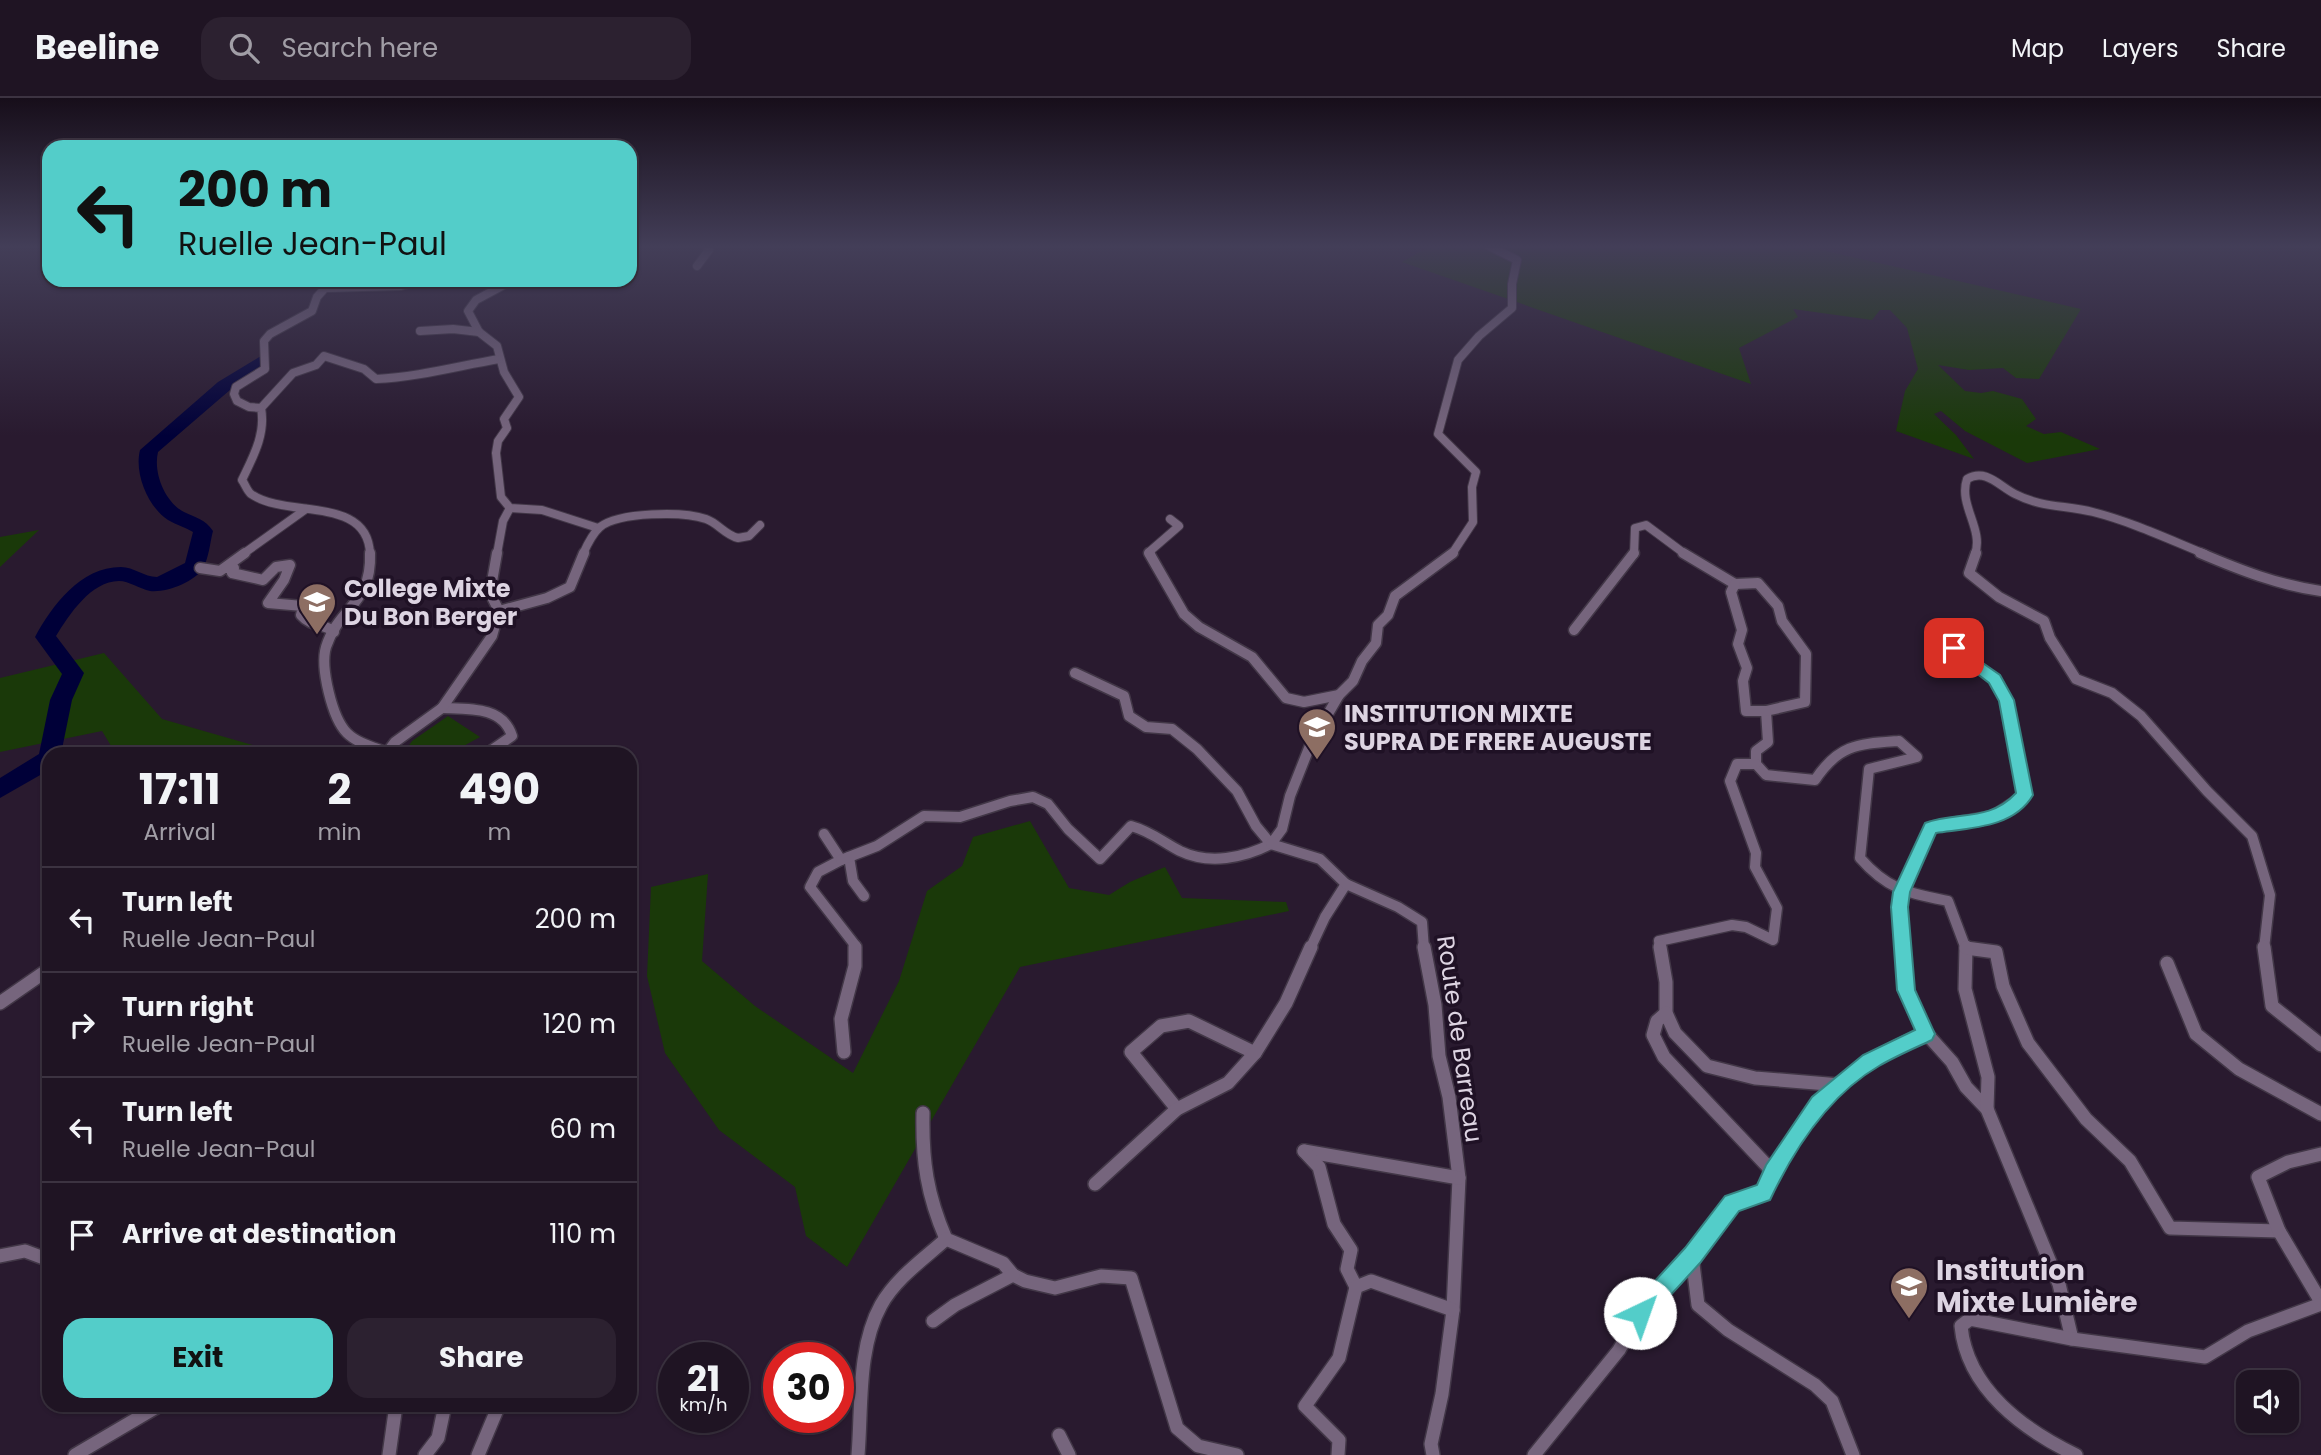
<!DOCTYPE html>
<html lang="en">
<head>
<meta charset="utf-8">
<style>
	body { margin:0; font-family:Poppins,sans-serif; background:#2c2130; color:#f1f3f6; height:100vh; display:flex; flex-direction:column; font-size:26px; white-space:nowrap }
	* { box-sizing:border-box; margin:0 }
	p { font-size:23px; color:#a19ea6 }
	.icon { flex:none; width:38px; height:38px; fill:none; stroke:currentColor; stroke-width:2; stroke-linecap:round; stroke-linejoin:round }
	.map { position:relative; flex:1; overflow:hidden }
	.side { position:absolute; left:42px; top:649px; width:595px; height:665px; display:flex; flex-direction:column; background:#1f1423; border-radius:21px; box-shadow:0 2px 5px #0004,0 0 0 2px #3c3341 }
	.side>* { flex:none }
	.guide { position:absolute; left:42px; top:42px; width:595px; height:147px; border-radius:21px; box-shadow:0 2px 5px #0004,0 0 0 2px #3c3341; background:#53cdc9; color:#111; overflow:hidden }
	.controls { position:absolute; left:2236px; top:1272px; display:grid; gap:14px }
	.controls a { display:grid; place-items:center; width:63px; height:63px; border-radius:14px; background:#1f1423; box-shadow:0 2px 5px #0004,0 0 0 2px #3c3341; font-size:35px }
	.speed { position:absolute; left:658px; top:1244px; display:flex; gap:14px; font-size:35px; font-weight:700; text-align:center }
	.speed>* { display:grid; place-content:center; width:91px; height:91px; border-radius:50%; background:#1f1423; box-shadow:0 2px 5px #0004,0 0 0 2px #3c3341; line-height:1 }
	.speed small { font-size:18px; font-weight:400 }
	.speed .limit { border:10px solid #d22; background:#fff; color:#111 }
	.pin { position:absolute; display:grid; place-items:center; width:60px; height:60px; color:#fff; margin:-30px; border-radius:14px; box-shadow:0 4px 10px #0006 }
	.me { position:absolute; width:77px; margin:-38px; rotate:42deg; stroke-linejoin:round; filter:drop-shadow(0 0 5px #0008) }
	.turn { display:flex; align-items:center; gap:24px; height:147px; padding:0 21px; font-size:32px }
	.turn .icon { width:91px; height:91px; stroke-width:2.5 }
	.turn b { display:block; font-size:49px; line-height:60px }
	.eta { display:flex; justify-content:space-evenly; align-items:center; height:119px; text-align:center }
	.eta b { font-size:42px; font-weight:700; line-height:49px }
	.action { display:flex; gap:14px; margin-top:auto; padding:14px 21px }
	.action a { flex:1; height:80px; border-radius:21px; background:#53cdc9; color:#111; font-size:28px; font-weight:700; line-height:80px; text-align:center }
	.action a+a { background:#2c2130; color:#f1f3f6 }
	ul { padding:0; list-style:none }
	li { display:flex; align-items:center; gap:21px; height:105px; padding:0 21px; border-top:2px solid #3c3341 }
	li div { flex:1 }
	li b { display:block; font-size:26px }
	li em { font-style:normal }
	header { display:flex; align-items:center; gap:42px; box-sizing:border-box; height:98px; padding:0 35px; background:#1f1423; border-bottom:2px solid #3c3341 }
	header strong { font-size:33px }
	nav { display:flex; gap:38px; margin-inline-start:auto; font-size:24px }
	.search { width:490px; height:63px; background:#2c2130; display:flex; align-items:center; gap:18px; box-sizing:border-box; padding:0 24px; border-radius:21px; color:#a19ea6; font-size:26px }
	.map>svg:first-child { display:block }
	.green { fill:#1a3909 }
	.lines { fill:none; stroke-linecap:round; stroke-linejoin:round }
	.river { fill:#000038; fill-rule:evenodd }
	.street-far2-casing { stroke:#423747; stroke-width:10 }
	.street-far1-casing { stroke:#423747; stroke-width:13 }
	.street-casing { stroke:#423747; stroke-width:16 }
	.street-far2 { stroke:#76657d; stroke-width:8 }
	.street-far1 { stroke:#76657d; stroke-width:10 }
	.street { stroke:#76657d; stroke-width:13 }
	.route { fill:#53cdc9; stroke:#368583; stroke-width:2 }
	.labels { text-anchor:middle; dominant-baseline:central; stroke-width:7; stroke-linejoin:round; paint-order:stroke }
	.poi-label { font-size:24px; font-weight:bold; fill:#ddd4e2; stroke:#1f1125; text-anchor:start }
	.street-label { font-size:24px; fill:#ddd4e2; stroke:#1f1125 }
	.near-poi-label { font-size:28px; font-weight:bold; fill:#ddd4e2; stroke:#1f1125; text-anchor:start }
</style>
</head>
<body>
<header>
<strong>Beeline</strong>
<div class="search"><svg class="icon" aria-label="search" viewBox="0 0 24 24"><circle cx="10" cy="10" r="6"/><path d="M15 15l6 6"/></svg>Search here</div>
<nav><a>Map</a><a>Layers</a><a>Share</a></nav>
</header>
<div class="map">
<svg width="2321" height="1357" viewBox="0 0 2321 1357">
	<rect width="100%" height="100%" fill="#291a2f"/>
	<g class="green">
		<polygon points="1430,148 1804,148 2081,211 2039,281 2016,280 2003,270 1969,272 1938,267 1965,293 1981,295 1993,293 2022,301 2036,321 2026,328 2044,336 2061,334 2100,351 2027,365 1965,333 1941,313 1934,316 1956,337 1974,361 1896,333 1905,293 1918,271 1907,230 1890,212 1880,212 1872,222 1793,211 1798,219 1739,250 1751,286 1402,164"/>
		<polygon points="39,432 0,469 0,439"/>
		<polygon points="104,555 162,621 256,648 251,656 116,656 102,633 0,654 0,580"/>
		<polygon points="448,618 480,639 449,656 403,656 412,643"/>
		<polygon points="1030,723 1069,790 1109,797 1130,784 1165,769 1182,800 1286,804 1289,813 1020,869 847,1169 806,1138 795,1089 719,1032 665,955 647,878 651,789 708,776 702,863 755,908 853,975 899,883 927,793 962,768 973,739"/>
	</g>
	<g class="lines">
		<path class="river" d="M 261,258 L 267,259 L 269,263 L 267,267 L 230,292 L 158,354 C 153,375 165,404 184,414 C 196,420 205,421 213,433 C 210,444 209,460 203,470 C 195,484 166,495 150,493 C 140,491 129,483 119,483 C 91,483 69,517 56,538 L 84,575 L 72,602 L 61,656 L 49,656 L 49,672 L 0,700 L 0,680 L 39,656 L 50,602 L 62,576 L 35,539 C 52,508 80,469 121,469 C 134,469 144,479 157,479 L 185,465 L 193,434 C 185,429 176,427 168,422 C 148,409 134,375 140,352 L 218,284 Z"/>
		<defs>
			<g id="street-far2">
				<polyline points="697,168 709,152 707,148"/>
				<polyline points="513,182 476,202 468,213 479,234 497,248 504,274 519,299 504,321 507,330 498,343 496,355 501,399 510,410 542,412 598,430"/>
				<polyline points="420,233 453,231 479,234"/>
				<path d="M 261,310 L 293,275 L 316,267 L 324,258 L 364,271 L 376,281 C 418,279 458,268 499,261"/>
				<polyline points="243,456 306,411"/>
				<path d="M 370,456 C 368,397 287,421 251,396 C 247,393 245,386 242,382 C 253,359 266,336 261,310 L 249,309 L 237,303 L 234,296 L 236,289 L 265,271 L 264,243 L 270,236 L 312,213 L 317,199 L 325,190 L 401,188 L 424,182"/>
				<polyline points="497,456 503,423 510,410"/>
				<path d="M 583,456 C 587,447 592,436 600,429 C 619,414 683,413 706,421 C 718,425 725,437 738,440 L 749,438 L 760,427"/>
				<polyline points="1151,456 1149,454 1179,428 1170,421"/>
				<polyline points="1452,456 1473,424 1472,389 1476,374 1438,336 1458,262 1479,238 1512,210 1512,186 1517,162 1489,148"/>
				<polyline points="1634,456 1635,430 1646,427 1685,456"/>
				<path d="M 1975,456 C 1984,431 1958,407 1967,381 C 1986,370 1999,388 2015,396 C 2042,410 2066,407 2093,414 C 2132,424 2168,441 2205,456"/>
			</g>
			<g id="street-far1">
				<path d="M 370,455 C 372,507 339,508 326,549 C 320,569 332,620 347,635 C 357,645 373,649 386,654"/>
				<polyline points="497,455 490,495 499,513"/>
				<polyline points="1149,455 1184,516 1199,529 1252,559 1286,600 1304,604 1339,597"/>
				<path d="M 1683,455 L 1735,486 L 1758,485 L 1778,508 L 1782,523 L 1806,556 L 1805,604 L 1766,613 L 1768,644 L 1756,653 L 1756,666 L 1766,677 L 1815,682 C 1839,646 1858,646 1899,643 L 1917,659 L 1869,671 L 1860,760 C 1888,792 1908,795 1948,803 L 1966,851"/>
				<polyline points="1976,455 1969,475 1999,499 2044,523 2050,540 2076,581 2112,595 2141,618 2207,693 2252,738 2270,797 2264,851"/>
				<path d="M 2200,455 C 2240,472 2278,487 2321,493"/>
				<polyline points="200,470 220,473 245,455"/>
				<path d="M 226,470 L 234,470 L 232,475 L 263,482 L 276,469 L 290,467 L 284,482 L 268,505 L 303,508 L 301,517 C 312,530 325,525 334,534"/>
				<polyline points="1735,486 1731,494 1742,532 1738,546 1747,570 1743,583 1746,613 1766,613"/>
				<polyline points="1574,532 1634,455"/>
				<path d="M 442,610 C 468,611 503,608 512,638 L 486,656"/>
				<polyline points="386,656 395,644 442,610 492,538 499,513 547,500 570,489 584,455"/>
				<polyline points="824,736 841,762 818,774 810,789 855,847 855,851"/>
				<polyline points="849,759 853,783 864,798"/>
				<path d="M 841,762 L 877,748 L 924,718 L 960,719 L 1010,703 L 1033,699 L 1048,706 L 1068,731 L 1100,761 L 1131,728 C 1150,733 1163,744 1180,753 C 1209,767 1244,760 1271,746 L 1256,728 L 1237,693 L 1197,651 L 1172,631 L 1146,629 L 1129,618 L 1124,598 L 1075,575"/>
				<polyline points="1966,850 1975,851"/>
				<polyline points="1310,851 1325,819 1346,786"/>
				<polyline points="1424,851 1422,824 1398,809 1346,786 1320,761 1271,746 1282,731 1290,698 1311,645 1339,597 1353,583 1362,563 1376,545 1378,527 1388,517 1395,498 1453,455"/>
				<polyline points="1660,851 1659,843 1732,827 1746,829 1773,842 1777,810 1755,769 1756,755 1730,683 1737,666 1756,666"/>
				<polyline points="1903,851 1900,809 1902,794 1930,729 1993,718 2025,697 2007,602 1994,581 1954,550"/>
			</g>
			<g id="street">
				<polyline points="1424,849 1435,907 1439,958 1449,999 1459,1080 1453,1212 1442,1296 1431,1346 1433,1357"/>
				<polyline points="1660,849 1666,884 1666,915 1675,935 1707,968 1755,980 1840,987"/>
				<polyline points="1903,849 1906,892 1926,935 1952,964 1966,989 1987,1011 2059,1186 2072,1241"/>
				<polyline points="1966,849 1965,891 1988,979 1987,1011"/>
				<polyline points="2264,849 2272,908 2321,947"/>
				<polyline points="1966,850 1996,854 2003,888 2028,945 2086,1021 2130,1063 2170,1130 2279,1133"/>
				<polyline points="2167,865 2196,936 2239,971 2321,1016"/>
				<polyline points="0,905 49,871"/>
				<polyline points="1666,915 1657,923 1653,937 1664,959 1773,1074"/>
				<polyline points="844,954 841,921 855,868 855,849"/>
				<polyline points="1177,1011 1131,954 1161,928 1189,923 1255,955"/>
				<path d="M 923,1015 C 922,1063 927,1097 946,1141 L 1003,1165 L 1013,1177 L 1025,1183 L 1055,1190 L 1101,1178 L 1131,1180 L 1177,1330 L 1198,1348 L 1237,1357"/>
				<polyline points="1304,1053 1459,1080"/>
				<polyline points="1304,1053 1319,1069 1334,1126 1351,1152 1347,1171 1356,1189"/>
				<polyline points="2321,1056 2288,1064 2258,1079 2279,1133 2321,1204"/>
				<polyline points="1095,1086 1177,1011 1228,985 1255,955 1286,905 1311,849"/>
				<polyline points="0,1158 25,1153 49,1162"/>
				<polyline points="1692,1158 1698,1207 1728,1232 1815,1287 1832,1303 1853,1357"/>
				<polyline points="933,1223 955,1207 1013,1177"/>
				<polyline points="1059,1337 1069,1357"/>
				<polyline points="75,1357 160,1307"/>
				<polyline points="389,1357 396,1307"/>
				<polyline points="425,1357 438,1340 445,1307"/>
				<polyline points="478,1357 499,1307"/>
				<path d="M 858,1357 C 862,1310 857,1250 881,1207 C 896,1180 924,1161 946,1141"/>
				<polyline points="1338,1357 1339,1342 1305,1308 1339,1260 1356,1189 1371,1183 1453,1212"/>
				<path d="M 1534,1357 L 1619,1252 L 1640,1215 L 1692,1158 L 1732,1105 L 1763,1095 C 1789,1043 1823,994 1873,962 C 1889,951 1908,944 1926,935"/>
				<path d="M 2076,1357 C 2024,1332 1967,1291 1961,1228 L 1970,1221 L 2072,1241 L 2205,1259 L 2248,1233 L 2321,1206"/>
			</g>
		</defs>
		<use href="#street-far2" class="street-far2-casing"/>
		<use href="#street-far1" class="street-far1-casing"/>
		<use href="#street" class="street-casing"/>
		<use href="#street-far2" class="street-far2"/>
		<use href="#street-far1" class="street-far1"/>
		<use href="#street" class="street"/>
	</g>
	<linearGradient id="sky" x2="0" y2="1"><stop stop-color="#170e1a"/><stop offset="0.44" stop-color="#433e58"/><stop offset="1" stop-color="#433e58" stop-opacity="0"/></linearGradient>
	<rect width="2321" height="338" fill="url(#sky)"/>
	<path class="route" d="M 1954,545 L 2000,577 L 2014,602 L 2033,697 C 2014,730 1970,730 1936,735 L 1910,794 L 1908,809 L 1915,892 L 1935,936 L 1932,942 C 1915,950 1896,958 1879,968 C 1829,997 1794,1051 1770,1102 L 1739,1113 L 1700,1165 L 1647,1223 L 1640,1226 L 1632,1223 L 1629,1215 L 1632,1208 L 1685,1150 L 1725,1098 L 1757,1087 L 1766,1067 L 1812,999 L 1863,957 L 1915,932 L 1897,892 L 1891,809 L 1893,794 L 1925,725 C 1958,713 1989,724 2016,695 L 1999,603 L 1989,585 L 1949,554 L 1946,550 L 1949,546 Z"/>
	<defs>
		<symbol id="school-pin" viewBox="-11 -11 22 30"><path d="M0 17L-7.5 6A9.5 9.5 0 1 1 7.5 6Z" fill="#8d6e63" stroke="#1f1125"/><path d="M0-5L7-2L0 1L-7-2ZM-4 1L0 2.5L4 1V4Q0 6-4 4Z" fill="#fff"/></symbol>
	</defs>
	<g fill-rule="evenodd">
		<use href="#school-pin" x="295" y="482" width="44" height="60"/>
		<use href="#school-pin" x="1295" y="607" width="44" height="60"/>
		<use href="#school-pin" x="1887" y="1166" width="44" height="60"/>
	</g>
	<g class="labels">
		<g class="poi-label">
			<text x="344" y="490">College Mixte<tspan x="344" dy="28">Du Bon Berger</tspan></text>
			<text x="1344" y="615">INSTITUTION MIXTE<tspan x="1344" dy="28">SUPRA DE FRERE AUGUSTE</tspan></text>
		</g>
		<g class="street-label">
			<text transform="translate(1460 941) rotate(82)">Route de Barreau</text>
		</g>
		<g class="near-poi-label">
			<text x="1936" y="1172">Institution<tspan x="1936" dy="32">Mixte Lumière</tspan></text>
		</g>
	</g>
</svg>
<div class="controls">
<a><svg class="icon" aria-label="sound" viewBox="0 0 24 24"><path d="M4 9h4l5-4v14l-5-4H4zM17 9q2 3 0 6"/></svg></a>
</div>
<div class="speed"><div>21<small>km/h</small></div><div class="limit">30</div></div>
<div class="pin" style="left:1954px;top:550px;background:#d93025"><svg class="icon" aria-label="arrive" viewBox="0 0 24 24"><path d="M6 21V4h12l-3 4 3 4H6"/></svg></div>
<svg class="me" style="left:1640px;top:1215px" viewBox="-20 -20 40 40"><circle r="19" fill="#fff"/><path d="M0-13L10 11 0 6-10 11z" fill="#53cdc9"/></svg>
<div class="guide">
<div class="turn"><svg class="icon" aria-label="left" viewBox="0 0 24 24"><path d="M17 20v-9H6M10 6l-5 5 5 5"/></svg><div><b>200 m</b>Ruelle Jean-Paul</div></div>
</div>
<section class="side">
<div class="eta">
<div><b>17:11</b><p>Arrival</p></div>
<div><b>2</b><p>min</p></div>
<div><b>490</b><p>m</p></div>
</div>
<ul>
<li><svg class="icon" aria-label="left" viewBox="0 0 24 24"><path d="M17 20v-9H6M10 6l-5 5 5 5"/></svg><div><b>Turn left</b><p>Ruelle Jean-Paul</p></div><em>200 m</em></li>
<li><svg class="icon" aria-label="right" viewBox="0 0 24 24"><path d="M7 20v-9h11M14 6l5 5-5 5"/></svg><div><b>Turn right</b><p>Ruelle Jean-Paul</p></div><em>120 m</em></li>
<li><svg class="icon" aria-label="left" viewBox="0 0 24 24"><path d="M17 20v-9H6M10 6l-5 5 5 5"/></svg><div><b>Turn left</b><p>Ruelle Jean-Paul</p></div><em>60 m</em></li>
<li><svg class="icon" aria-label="arrive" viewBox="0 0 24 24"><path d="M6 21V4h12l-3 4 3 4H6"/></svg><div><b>Arrive at destination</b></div><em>110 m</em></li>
</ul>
<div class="action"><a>Exit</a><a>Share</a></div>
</section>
</div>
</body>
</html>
